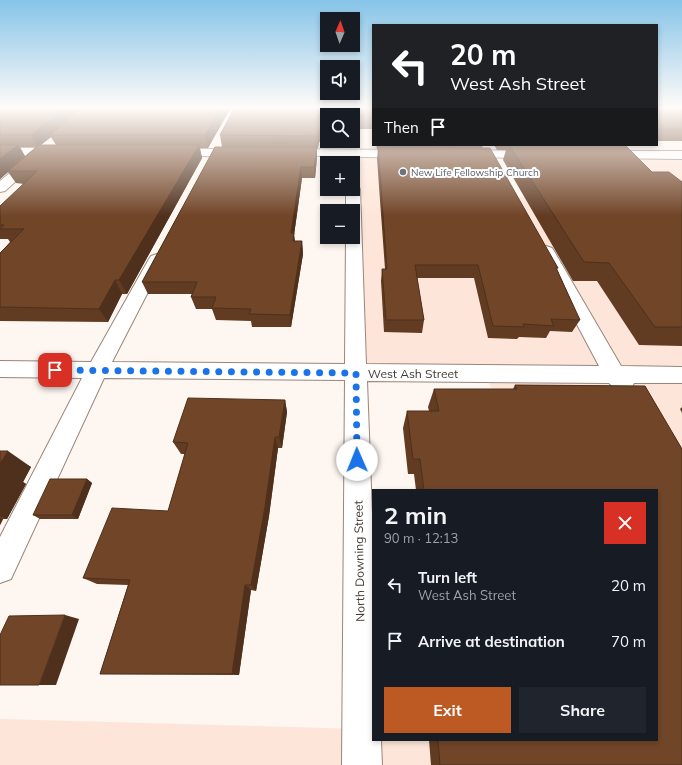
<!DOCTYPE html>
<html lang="en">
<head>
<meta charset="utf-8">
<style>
	body { margin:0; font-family:Mulish,sans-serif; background:#20242c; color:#f1f3f6; height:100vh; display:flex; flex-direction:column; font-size:15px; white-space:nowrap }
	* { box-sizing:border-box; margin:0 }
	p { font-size:13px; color:#9ea1a6 }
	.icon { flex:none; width:22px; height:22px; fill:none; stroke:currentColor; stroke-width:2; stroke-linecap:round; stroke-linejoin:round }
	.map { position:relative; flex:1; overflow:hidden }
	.drawer { position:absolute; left:372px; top:489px; width:286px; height:252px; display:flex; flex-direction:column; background:#171b24; border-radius:0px; box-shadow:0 2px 6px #0003 }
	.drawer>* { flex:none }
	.hud { position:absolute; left:372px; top:24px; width:286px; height:122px; border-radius:0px; box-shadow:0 2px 6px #0003; background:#202124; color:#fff; overflow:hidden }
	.needle { width:26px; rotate:2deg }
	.fabs { position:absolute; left:320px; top:12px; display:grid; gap:8px }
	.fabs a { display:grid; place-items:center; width:40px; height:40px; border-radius:0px; background:#171b24; box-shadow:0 2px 6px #0003; font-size:20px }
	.pin { position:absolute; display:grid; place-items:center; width:34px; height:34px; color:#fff; margin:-17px; border-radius:8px; box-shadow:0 2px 6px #0006 }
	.me { position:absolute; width:44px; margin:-22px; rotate:359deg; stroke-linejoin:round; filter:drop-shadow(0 0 3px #0008) }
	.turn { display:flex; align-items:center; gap:14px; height:84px; padding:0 12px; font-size:18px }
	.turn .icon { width:52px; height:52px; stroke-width:2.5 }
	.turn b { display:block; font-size:28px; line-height:34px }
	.then { display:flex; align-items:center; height:38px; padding:0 12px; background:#0003; gap:8px; font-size:15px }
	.round { display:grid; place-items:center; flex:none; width:42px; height:42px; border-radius:0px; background:#20242c }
	.headline { display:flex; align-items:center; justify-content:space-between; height:68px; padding:0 12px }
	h1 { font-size:24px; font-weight:700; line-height:30px }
	.button { display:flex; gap:8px; margin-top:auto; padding:8px 12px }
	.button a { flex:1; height:46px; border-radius:0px; background:#bd5a23; color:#fff; font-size:16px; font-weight:700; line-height:46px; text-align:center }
	.button a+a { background:#20242c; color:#f1f3f6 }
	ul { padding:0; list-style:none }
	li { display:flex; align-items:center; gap:12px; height:56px; padding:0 12px }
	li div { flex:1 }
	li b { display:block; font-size:15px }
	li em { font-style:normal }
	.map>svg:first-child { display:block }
	.built { fill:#fde6d9; fill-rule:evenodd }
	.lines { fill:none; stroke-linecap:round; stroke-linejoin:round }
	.minor-casing { stroke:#98867b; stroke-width:2 }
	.minor { fill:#fff; fill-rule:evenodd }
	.wall { fill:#613b22; fill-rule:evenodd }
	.shaded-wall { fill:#4f301c }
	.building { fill:#714528; stroke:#4f301c }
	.route { stroke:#1a73e8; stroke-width:7; stroke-dasharray:0 12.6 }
	.worship-dot { fill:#6b7280; stroke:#fff; stroke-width:1.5 }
	.labels { text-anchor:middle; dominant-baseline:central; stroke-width:4; stroke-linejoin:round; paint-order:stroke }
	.far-worship-label { font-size:10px; fill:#5b616d; stroke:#fff; text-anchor:start }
	.street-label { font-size:12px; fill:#413934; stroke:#fff }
</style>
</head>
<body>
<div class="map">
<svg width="682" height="765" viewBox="0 0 682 765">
	<rect width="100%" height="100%" fill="#fef6f0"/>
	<path class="built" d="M 352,154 L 492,154 L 516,197 L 679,200 L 631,155 L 682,155 L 682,765 L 0,765 L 0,719 L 361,729 L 358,489 L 519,489 L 487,374 L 356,373 ZM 373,490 L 657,490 L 657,740 L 373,740 Z"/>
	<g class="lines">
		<defs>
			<g id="minor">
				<polygon points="0,148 59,148 65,152 59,156 38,156 40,158 38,161 5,191 0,192 0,181 30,156 0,156"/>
				<polygon points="171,149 241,149 247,153 241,157 167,155 165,153 167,151"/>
				<polygon points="287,149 407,150 413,154 407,158 283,155 281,153 283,151"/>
				<polygon points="463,150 535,151 541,155 535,159 459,156 457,154"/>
				<polygon points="605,151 682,151 682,159 601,158 599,155"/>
				<path d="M 353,185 L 358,186 L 360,189 L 366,364 L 599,366 L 538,251 L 540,248 L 546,246 L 552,248 L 554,251 L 621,366 L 682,367 L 682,383 L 634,383 L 631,389 C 621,392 616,390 609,383 L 367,381 L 373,540 L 373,740 L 381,740 L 382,765 L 342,765 L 345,380 L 104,378 L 11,579 L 0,583 L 0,537 L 82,378 L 0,377 L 0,361 L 91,362 L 149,259 L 151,256 L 157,254 L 163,256 L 165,259 L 112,362 L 345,364 L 346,237 L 353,237 L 353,211 L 346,211 L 346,189 L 353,189 Z"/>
			</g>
		</defs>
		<use href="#minor" class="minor-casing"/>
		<use href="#minor" class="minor"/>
	</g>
	<g class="wall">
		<path d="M 0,109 L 230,109 L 208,148 L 200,148 L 202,158 L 127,294 L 122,294 L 108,322 L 0,321 L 0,253 L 10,242 L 8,239 L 0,239 L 0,206 L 24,184 L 16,183 L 8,172 L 0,179 ZM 51,137 L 56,145 L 41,145 ZM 20,147 L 36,147 L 25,156 Z"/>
		<polygon points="234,109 373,109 373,140 372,140 372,129 353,129 353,115 327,115 327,138 322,138 322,142 319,142 318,148 317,148 317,158 315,178 302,178 294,235 295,241 302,241 303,254 291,327 252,327 251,321 216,320 212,309 196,309 191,297 192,294 148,294 142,282 215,147 222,147 220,135"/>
		<rect x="657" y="109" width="25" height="32"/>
		<polygon points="376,145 483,145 482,148 558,268 557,269 580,320 572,332 550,331 546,338 519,337 517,339 488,338 474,278 417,278 424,320 422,333 384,332 381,281 382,269 385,269 377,159 378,149 377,149"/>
		<polygon points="494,145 625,145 652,172 682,182 682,346 639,345 597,281 573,281 503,160 506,150 497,150"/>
		<polygon points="515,385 645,386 682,449 682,765 431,765 429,740 657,740 657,490 416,490 414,474 408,474 403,428 407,411 429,411 428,407 434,389 513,389"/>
		<polygon points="285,400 287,412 282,448 278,448 269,516 256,591 251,590 239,675 100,674 128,585 97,584 83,578 168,511 185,454 181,454 173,442"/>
		<polygon points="682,407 682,413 680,409"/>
		<polygon points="0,451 31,467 23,482 26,484 7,519 3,519 0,525"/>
		<polygon points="87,479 92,483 78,519 40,519 33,515"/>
	</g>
	<g class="shaded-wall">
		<polygon points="64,109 84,109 50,135 51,137 38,147 31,135"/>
		<polygon points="221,109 230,109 208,148 205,135"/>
		<polygon points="322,126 322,142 321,130"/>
		<polygon points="319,130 319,142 318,148 318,136"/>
		<polygon points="18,145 26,158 8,171 8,172 0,179 0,159"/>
		<polygon points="199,145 202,158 127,294 119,280"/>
		<polygon points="317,147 317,158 315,178 314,167"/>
		<polygon points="301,167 302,178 294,235 295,245 294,254 291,233"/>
		<polygon points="302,241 303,254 291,327 290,315"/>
		<polygon points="115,280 122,294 108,322 99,309"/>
		<polygon points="285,400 287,412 282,448 279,437"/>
		<polygon points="275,437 278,448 269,516 256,591 251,585"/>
		<polygon points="8,451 31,467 23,482 26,484 7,519 0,516 0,464"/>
		<polygon points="87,479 92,483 78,519 72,515"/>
		<polygon points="0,518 3,519 0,525"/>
		<polygon points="245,585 251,590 239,675 232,674"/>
		<polygon points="65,615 79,619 56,685 39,685"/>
	</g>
	<g class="building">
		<polygon points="0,109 64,109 31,135 0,135"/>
		<polygon points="80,109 221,109 205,135 50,135"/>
		<polygon points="234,109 373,109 373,128 372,117 353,117 353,115 327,115 327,126 322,126 321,130 319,130 318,136 220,135"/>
		<rect x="657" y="109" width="25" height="20"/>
		<polygon points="0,145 18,145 0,159"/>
		<polygon points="39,145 199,145 119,280 115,280 99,309 0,307 0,253 24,229 0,229 4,225 0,225 0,206 37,171 8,171"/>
		<polygon points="509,145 625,145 652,172 669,172 682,182 682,327 655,327 609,263 584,262"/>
		<polygon points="215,147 317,147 314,167 301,167 291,233 294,233 293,241 302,241 290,315 249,314 251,309 212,308 216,297 191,297 197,282 142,282"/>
		<polygon points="378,147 490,148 558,268 556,268 580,320 551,319 554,326 523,324 524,327 493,326 478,265 415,265 424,320 386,320 382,269 387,269"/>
		<polygon points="515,385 645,386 682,449 682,765 440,765 438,740 657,740 657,490 424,490 420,459 413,459 407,411 439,411 434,389 517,389"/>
		<polygon points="188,398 285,400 279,437 275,437 265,507 251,585 245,585 232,674 100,674 130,580 83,578 112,508 168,511 188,443 173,442"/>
		<polygon points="0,451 8,451 0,464"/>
		<polygon points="50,479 87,479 72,515 33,515"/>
		<polygon points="65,615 39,685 0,685 0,635 9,616"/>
	</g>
	<linearGradient id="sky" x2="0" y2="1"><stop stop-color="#86c4e8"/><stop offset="0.5" stop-color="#fffbf8"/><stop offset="1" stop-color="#fffbf8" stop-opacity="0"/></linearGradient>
	<rect width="682" height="216" fill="url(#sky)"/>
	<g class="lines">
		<polyline class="route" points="55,370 356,373 357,460"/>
	</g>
	<circle class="worship-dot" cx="403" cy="172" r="4"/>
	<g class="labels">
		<g class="far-worship-label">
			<text x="411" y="172">New Life Fellowship Church</text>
		</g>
		<g class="street-label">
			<text x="413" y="373">West Ash Street</text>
			<text transform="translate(359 561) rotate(-91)">North Downing Street</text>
		</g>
	</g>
</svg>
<div class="fabs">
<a><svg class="needle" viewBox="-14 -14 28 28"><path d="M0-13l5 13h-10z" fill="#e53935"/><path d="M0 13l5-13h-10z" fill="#9ea1a6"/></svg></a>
<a><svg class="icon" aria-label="sound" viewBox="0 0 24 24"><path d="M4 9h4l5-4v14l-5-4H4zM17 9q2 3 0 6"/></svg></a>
<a><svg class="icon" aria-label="search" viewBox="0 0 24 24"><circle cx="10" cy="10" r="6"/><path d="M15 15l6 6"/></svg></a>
<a>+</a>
<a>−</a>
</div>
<div class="pin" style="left:55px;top:370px;background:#d93025"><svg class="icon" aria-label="arrive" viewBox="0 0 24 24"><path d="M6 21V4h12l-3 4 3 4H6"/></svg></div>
<svg class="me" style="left:357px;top:460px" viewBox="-20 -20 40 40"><circle r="19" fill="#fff"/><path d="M0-13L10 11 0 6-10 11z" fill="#1a73e8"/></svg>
<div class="hud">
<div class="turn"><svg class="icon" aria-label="left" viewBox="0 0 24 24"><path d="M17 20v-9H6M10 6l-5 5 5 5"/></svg><div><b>20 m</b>West Ash Street</div></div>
<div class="then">Then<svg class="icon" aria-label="arrive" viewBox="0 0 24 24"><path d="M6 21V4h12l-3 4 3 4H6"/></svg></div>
</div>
<section class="drawer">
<div class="headline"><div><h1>2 min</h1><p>90 m · 12:13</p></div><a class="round" style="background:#d93025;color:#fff"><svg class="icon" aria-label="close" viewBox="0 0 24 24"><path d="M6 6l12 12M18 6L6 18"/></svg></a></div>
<ul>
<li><svg class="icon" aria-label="left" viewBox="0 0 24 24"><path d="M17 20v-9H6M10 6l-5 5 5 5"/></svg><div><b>Turn left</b><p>West Ash Street</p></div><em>20 m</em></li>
<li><svg class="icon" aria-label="arrive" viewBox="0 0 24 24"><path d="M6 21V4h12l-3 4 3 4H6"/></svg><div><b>Arrive at destination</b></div><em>70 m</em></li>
</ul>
<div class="button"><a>Exit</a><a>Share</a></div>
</section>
</div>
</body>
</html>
